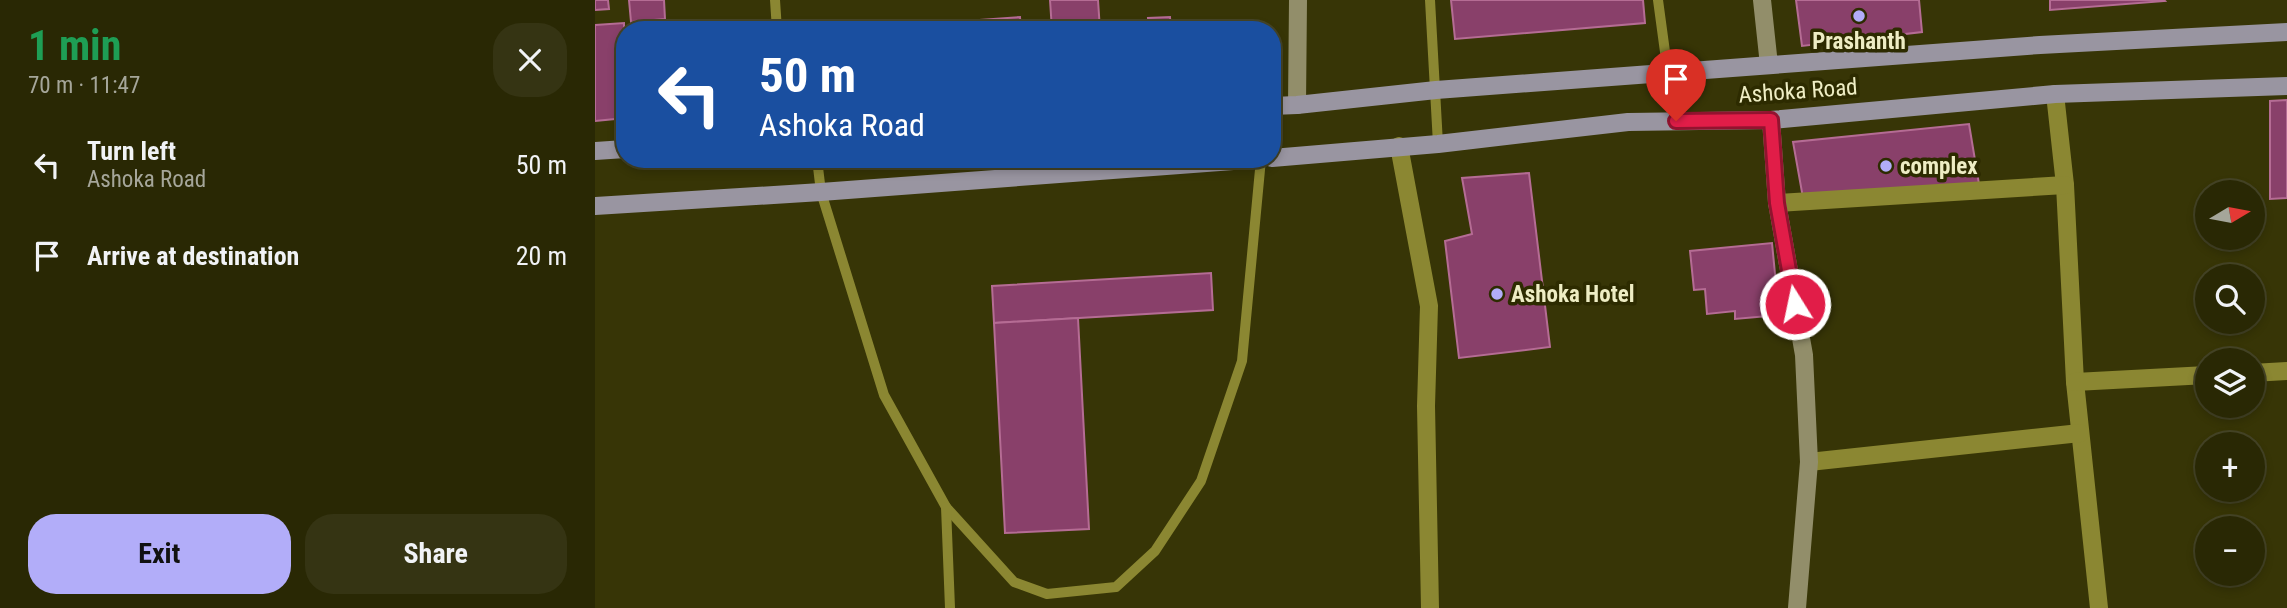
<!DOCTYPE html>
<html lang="en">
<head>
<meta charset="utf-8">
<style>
	body { margin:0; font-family:"Roboto Condensed",sans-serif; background:#353413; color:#f1f3f6; height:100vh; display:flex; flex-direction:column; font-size:26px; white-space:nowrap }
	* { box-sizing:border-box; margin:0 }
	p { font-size:23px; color:#a5a69a }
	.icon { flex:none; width:38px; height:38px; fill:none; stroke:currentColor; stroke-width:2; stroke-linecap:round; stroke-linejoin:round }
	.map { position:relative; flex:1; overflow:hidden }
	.drawer { display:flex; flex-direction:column; background:#292804; width:595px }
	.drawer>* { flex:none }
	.guide { position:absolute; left:21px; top:21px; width:665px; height:147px; border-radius:28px; box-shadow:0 4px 10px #0003,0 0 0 2px #454426; background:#1a4fa0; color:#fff; overflow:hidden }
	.needle { width:46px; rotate:80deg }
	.tools { position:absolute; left:1600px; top:180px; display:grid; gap:14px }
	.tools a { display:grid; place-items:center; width:70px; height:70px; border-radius:50%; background:#292804; box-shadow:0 4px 10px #0003,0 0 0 2px #454426; font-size:35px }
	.pin { position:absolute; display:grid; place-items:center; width:60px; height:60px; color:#fff; margin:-72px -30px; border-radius:50% 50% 50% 0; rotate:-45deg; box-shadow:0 0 7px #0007 }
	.pin .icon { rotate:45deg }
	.me { position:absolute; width:77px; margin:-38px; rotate:350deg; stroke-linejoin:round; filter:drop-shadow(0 0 5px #0008) }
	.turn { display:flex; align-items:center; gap:24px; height:147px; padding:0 28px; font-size:32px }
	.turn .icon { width:91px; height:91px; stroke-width:2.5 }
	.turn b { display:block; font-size:49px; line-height:60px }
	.round { display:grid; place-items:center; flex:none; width:74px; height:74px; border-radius:28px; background:#353413 }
	.head { display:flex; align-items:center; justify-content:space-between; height:119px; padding:0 28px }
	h1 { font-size:42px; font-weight:700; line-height:52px; color:#1e9e55 }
	.button { display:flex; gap:14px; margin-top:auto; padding:14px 28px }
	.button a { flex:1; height:80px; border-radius:28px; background:#b2adf9; color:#111; font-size:28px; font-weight:700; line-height:80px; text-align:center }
	.button a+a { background:#353413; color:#f1f3f6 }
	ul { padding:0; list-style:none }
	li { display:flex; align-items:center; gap:21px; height:91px; padding:0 28px }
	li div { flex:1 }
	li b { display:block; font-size:26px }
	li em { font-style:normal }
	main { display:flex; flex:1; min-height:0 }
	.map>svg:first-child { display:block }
	.building { fill:#89406a; stroke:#b56c94; stroke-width:2 }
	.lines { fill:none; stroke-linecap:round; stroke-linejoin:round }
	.lane { stroke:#8b8732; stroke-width:10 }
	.street { stroke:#8b8732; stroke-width:18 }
	.secondary { stroke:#928e6a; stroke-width:18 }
	.primary { stroke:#9995a1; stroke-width:18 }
	.route-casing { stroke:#92132f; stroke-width:18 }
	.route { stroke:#e11d48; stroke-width:12 }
	.poi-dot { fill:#b2adf9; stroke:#2d2b00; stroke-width:2.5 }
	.labels { text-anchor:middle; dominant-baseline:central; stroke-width:7; stroke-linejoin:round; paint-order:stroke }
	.poi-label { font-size:23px; font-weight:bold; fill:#eeedc4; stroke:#2d2b00; text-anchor:start }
	.street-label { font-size:23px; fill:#eeedc4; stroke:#2d2b00 }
</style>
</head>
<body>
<main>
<section class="drawer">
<div class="head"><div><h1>1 min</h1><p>70 m · 11:47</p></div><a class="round"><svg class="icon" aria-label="close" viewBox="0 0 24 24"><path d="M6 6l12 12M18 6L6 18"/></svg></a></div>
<ul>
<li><svg class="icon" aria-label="left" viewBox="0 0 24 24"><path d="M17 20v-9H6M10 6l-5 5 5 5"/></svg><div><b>Turn left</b><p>Ashoka Road</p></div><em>50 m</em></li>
<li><svg class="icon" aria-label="arrive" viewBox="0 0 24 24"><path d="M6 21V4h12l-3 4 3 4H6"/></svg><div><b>Arrive at destination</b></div><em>20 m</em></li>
</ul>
<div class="button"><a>Exit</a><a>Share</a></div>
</section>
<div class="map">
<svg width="1692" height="608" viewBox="0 0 1692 608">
	<rect width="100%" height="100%" fill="#373506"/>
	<g class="building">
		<polygon points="0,0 13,0 14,9 0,10"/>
		<polygon points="34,0 69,0 70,19 36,22"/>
		<polygon points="455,0 503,0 505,30 457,30"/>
		<polygon points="856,0 1048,0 1050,23 860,39"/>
		<polygon points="1201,0 1324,0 1327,32 1207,46"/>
		<polygon points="1455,0 1569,0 1570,1 1455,10"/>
		<polygon points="425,17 426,30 243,30"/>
		<polygon points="575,17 576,30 554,30 553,18"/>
		<polygon points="29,23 30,118 0,121 0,25"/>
		<polygon points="1692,100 1692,198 1675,199 1675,101"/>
		<polygon points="1374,124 1385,190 1208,198 1198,142"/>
		<polygon points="934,173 955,347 864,358 850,241 877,234 867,178"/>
		<polygon points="1177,243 1184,315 1140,319 1140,311 1112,314 1110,289 1099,290 1095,251"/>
		<polygon points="616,273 618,310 399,323 397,286"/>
		<polygon points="483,318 494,529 410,533 399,323"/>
	</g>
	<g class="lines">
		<g class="lane">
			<polyline points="180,0 182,30"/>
			<polyline points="835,0 843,144"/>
			<polyline points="1063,0 1073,74"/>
			<polyline points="222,159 226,192 289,395 351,507 419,582 452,594 521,587 560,551 606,481 647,361 666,159"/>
			<polyline points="351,507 355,608"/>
		</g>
		<g class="street">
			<polyline points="1460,94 1470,185 1480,382 1504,608"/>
			<polyline points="804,146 834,306 831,406 835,608"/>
			<polyline points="1182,203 1470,185"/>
			<polyline points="1657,373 1692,371"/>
			<polyline points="1480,382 1612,375"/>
			<polyline points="1214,462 1485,433"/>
		</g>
		<g class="secondary">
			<polyline points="1167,0 1174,65"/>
			<polyline points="702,105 703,0"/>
			<polyline points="1176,120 1182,203 1209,355 1214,462 1202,608"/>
		</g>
		<g class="primary">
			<polyline points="677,106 702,105 841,90 1445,45 1692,32"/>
			<polyline points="0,151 30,149"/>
			<polyline points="677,158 843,144 1033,122 1176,120 1460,94 1692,86"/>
			<polyline points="0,206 226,192 665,159"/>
		</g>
	</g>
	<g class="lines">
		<defs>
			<polyline id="route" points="1081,121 1176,120 1182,203 1200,304"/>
		</defs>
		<use href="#route" class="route-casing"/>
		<use href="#route" class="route"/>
	</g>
	<g class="poi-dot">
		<circle cx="1264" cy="16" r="7"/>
		<circle cx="1291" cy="166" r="7"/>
		<circle cx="902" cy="294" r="7"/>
	</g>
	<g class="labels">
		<g class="poi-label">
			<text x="1264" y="41" text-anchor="middle">Prashanth</text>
			<text x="1305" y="166">complex</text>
			<text x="916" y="294">Ashoka Hotel</text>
		</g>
		<g class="street-label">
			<text transform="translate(1203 91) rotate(-4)">Ashoka Road</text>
		</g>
	</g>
</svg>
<div class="tools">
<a><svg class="needle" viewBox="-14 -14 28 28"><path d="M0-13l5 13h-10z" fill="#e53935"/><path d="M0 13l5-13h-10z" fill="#a5a69a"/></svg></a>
<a><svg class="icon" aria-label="search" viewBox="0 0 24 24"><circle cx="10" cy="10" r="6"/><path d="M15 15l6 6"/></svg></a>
<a><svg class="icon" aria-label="layers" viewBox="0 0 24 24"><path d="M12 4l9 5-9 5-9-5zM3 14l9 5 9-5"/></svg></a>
<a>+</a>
<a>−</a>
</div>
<div class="pin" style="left:1081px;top:121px;background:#d93025"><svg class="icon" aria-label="arrive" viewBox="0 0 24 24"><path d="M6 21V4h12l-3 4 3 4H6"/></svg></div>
<svg class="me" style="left:1200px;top:304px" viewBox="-20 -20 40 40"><circle r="17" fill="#e11d48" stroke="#fff" stroke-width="3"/><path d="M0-11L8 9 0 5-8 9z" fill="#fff"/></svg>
<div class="guide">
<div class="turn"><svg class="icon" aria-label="left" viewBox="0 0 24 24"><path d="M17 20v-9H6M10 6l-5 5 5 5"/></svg><div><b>50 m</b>Ashoka Road</div></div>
</div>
</div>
</main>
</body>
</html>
